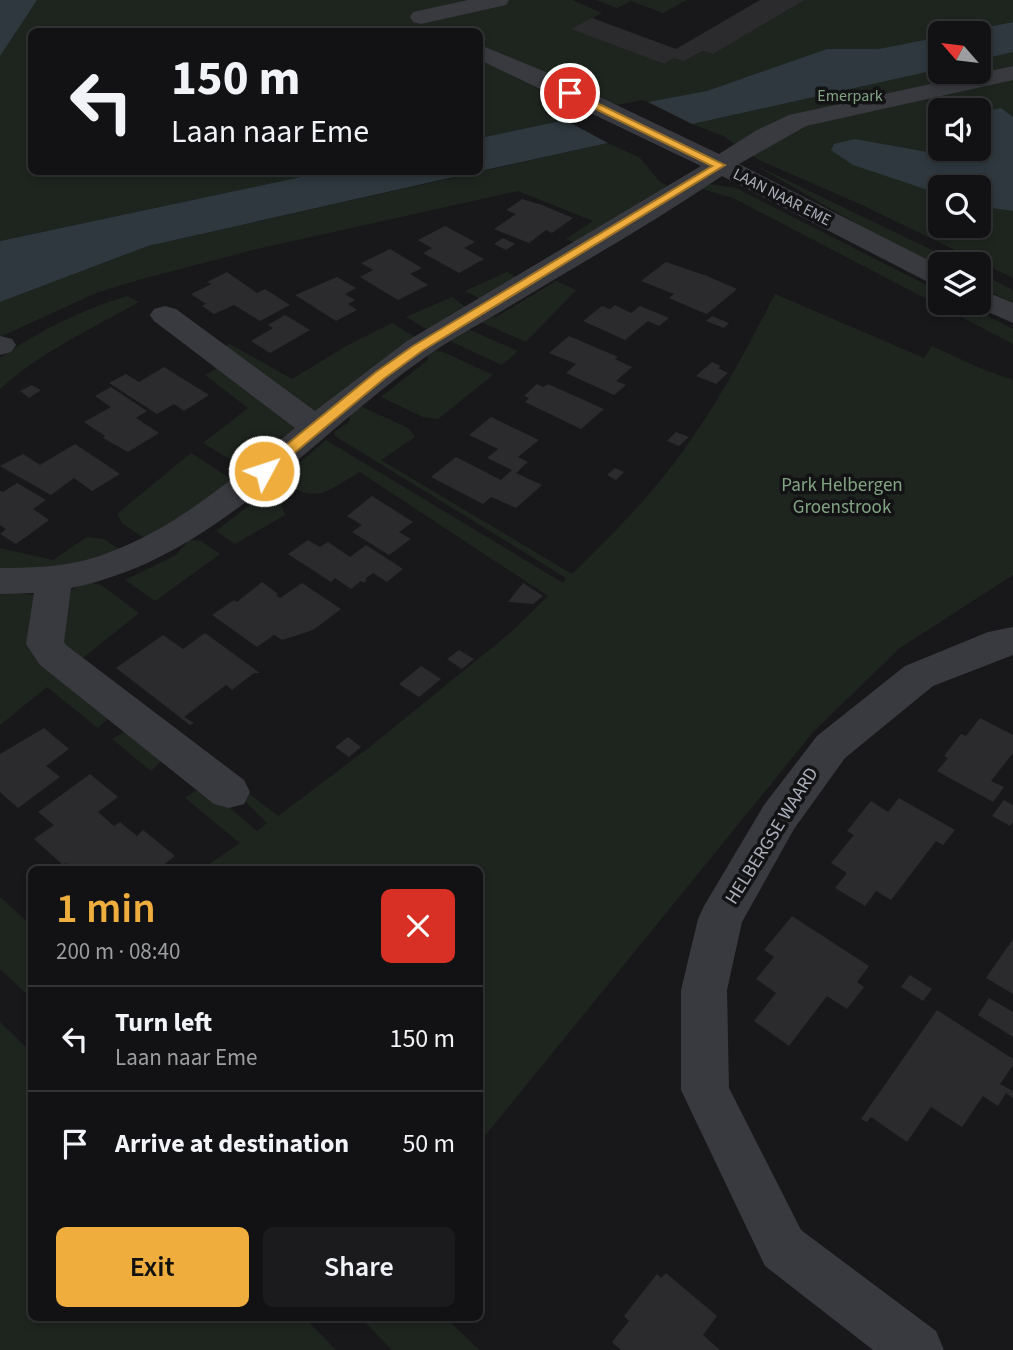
<!DOCTYPE html>
<html lang="en">
<head>
<meta charset="utf-8">
<style>
	body { margin:0; font-family:"Source Sans 3",sans-serif; background:#1b1b1d; color:#f1f3f6; height:100vh; display:flex; flex-direction:column; font-size:26px; white-space:nowrap }
	* { box-sizing:border-box; margin:0 }
	p { font-size:23px; color:#9c9ea0 }
	.icon { flex:none; width:38px; height:38px; fill:none; stroke:currentColor; stroke-width:2; stroke-linecap:round; stroke-linejoin:round }
	.map { position:relative; flex:1; overflow:hidden }
	.side { position:absolute; left:28px; top:866px; width:455px; height:455px; display:flex; flex-direction:column; background:#121214; border-radius:10px; box-shadow:0 4px 10px #0003,0 0 0 2px #313234 }
	.side>* { flex:none }
	.guide { position:absolute; left:28px; top:28px; width:455px; height:147px; border-radius:10px; box-shadow:0 4px 10px #0003,0 0 0 2px #313234; background:#121214; color:#f1f3f6; overflow:hidden }
	.needle { width:46px; rotate:298deg }
	.buttons { position:absolute; left:928px; top:21px; display:grid; gap:14px }
	.buttons a { display:grid; place-items:center; width:63px; height:63px; border-radius:10px; background:#121214; box-shadow:0 4px 10px #0003,0 0 0 2px #313234; font-size:35px }
	.pin { position:absolute; display:grid; place-items:center; width:60px; height:60px; color:#fff; margin:-30px; border:4px solid #fff; border-radius:50%; box-shadow:0 2px 7px #0007 }
	.me { position:absolute; width:77px; margin:-38px; rotate:50deg; stroke-linejoin:round; filter:drop-shadow(0 0 5px #0008) }
	.turn { display:flex; align-items:center; gap:24px; height:147px; padding:0 28px; font-size:32px }
	.turn .icon { width:91px; height:91px; stroke-width:2.5 }
	.turn b { display:block; font-size:49px; line-height:60px }
	.round { display:grid; place-items:center; flex:none; width:74px; height:74px; border-radius:10px; background:#1b1b1d }
	.headline { display:flex; align-items:center; justify-content:space-between; height:119px; padding:0 28px }
	h1 { font-size:42px; font-weight:600; line-height:52px; color:#eead3c }
	.cta { display:flex; gap:14px; margin-top:auto; padding:14px 28px }
	.cta a { flex:1; height:80px; border-radius:10px; background:#eead3c; color:#111; font-size:28px; font-weight:600; line-height:80px; text-align:center }
	.cta a+a { background:#1b1b1d; color:#f1f3f6 }
	ul { padding:0; list-style:none }
	li { display:flex; align-items:center; gap:21px; height:105px; padding:0 28px; border-top:2px solid #313234 }
	li div { flex:1 }
	li b { display:block; font-size:26px }
	li em { font-style:normal }
	.map>svg:first-child { display:block }
	.green { fill:#1e251f; fill-rule:evenodd }
	.water { fill:#2e383e }
	.building { fill:#2b2b2e }
	.lines { fill:none; stroke-linecap:round; stroke-linejoin:round }
	.minor { fill:#393a3f; fill-rule:evenodd }
	.route { fill:#eead3c; stroke:#9b7027; stroke-width:2 }
	.labels { text-anchor:middle; dominant-baseline:central; stroke-width:7; stroke-linejoin:round; paint-order:stroke }
	.far-park-label { font-size:16px; fill:#82a483; stroke:#131315 }
	.far-street-label { font-size:16px; fill:#abb0ba; stroke:#131315 }
	.park-label { font-size:19px; fill:#82a483; stroke:#131315 }
	.street-label { font-size:19px; fill:#abb0ba; stroke:#131315 }
</style>
</head>
<body>
<div class="map">
<svg width="1013" height="1350" viewBox="0 0 1013 1350">
	<rect width="100%" height="100%" fill="#18181a"/>
	<g class="green">
		<path d="M 0,0 L 572,0 L 602,13 L 572,29 L 664,64 L 674,58 L 684,61 L 703,51 L 713,54 L 805,0 L 1013,0 L 1013,278 L 864,206 L 759,160 L 723,136 L 692,124 L 698,122 L 657,101 L 648,102 L 642,100 L 559,116 L 565,120 L 480,138 L 480,32 L 32,32 L 32,172 L 324,172 L 0,241 ZM 940,33 L 978,33 L 978,72 L 940,72 ZM 940,110 L 978,110 L 978,149 L 940,149 ZM 940,187 L 978,187 L 978,226 L 940,226 Z"/>
		<polygon points="596,0 687,0 663,13 631,1 617,8"/>
		<polygon points="608,143 640,158 659,181 672,189 575,243 566,239 593,221 518,191 261,248 142,279 96,293 0,337 0,302 148,246"/>
		<polygon points="755,165 938,253 964,264 940,264 940,267 904,251"/>
		<polygon points="709,184 736,188 940,292 940,303 961,303 1013,329 1013,344 733,198 698,188"/>
		<polygon points="507,272 516,277 481,299 465,291"/>
		<polygon points="978,272 1013,290 1013,303 978,286"/>
		<polygon points="556,281 576,290 526,342 481,322 485,317 496,317"/>
		<path d="M 775,294 L 924,358 L 932,346 L 982,369 L 1013,380 L 1013,575 L 900,648 L 814,731 L 480,1142 L 480,870 L 201,870 L 240,843 L 185,798 L 195,791 L 210,791 L 257,831 L 267,823 L 234,790 L 239,786 L 278,816 L 371,746 L 510,633 L 548,596 L 360,472 C 323,493 316,506 277,477 L 280,472 L 291,470 L 326,440 L 563,583 L 566,578 L 335,436 L 334,432 L 349,422 L 351,411 L 360,406 L 408,428 L 415,437 L 381,460 L 572,574 C 603,544 633,514 660,481 C 706,425 742,359 775,294 Z"/>
		<path d="M 127,296 L 139,302 C 91,329 41,352 0,389 L 0,358 C 40,330 81,310 127,296 Z"/>
		<polygon points="452,297 467,308 428,330 406,317"/>
		<polygon points="392,323 415,337 315,414 223,347 230,344 292,379 348,345"/>
		<polygon points="466,330 470,330 518,351 502,365 452,342 450,339"/>
		<polygon points="431,350 443,352 493,375 438,419 423,417 381,397 428,360 428,353"/>
		<polygon points="222,365 299,425 246,469 203,443 248,408 205,375"/>
		<polygon points="191,453 228,477 231,480 230,487 144,538 123,524 117,514"/>
		<polygon points="265,493 280,502 285,515 235,544 216,531"/>
		<polygon points="87,537 104,539 120,550 100,561 0,571 0,548 53,560"/>
		<polygon points="189,540 201,541 220,554 155,601 125,580 176,555"/>
		<polygon points="87,582 101,585 139,613 79,661 55,632 67,592"/>
		<polygon points="0,591 34,595 41,613 109,718 98,728 47,687 0,725"/>
		<polygon points="124,732 163,759 151,771 112,739"/>
		<polygon points="0,897 31,925 31,998 0,969"/>
		<polygon points="0,1022 31,1052 32,1318 305,1318 336,1350 0,1350"/>
		<polygon points="361,1318 446,1318 479,1350 392,1350"/>
	</g>
	<g class="water">
		<polygon points="0,0 37,0 0,56"/>
		<polygon points="1013,22 1013,52 978,60 978,33 959,33"/>
		<polygon points="940,37 940,69 692,124 648,102 707,91 827,49 879,49"/>
		<polygon points="1001,108 1013,117 1013,211 978,206 978,187 940,187 940,194 853,165 831,150 834,144 855,139 927,152 940,148 978,149 978,113"/>
		<polygon points="565,120 608,143 480,171 480,138"/>
		<polygon points="324,172 476,172 148,246 0,302 0,241"/>
	</g>
	<g class="building">
		<polygon points="760,0 805,0 713,54 703,51 684,61 674,58 664,64 571,29 592,18 676,49"/>
		<polygon points="522,199 542,205 573,218 552,233 546,230 529,243 494,229 516,214 506,210"/>
		<polygon points="445,226 475,242 464,248 484,259 459,273 423,253 432,248 418,240"/>
		<polygon points="503,238 515,244 506,250 494,244"/>
		<polygon points="390,249 422,268 410,274 428,285 398,300 360,277 373,270 361,263"/>
		<polygon points="666,262 707,276 737,289 707,314 699,311 669,298 674,294 641,281"/>
		<polygon points="227,272 257,293 265,289 290,305 260,321 234,305 214,314 202,306 206,304 191,294 212,284 207,282"/>
		<polygon points="337,277 356,288 345,294 355,300 348,304 357,310 336,321 295,295"/>
		<polygon points="615,305 631,313 640,306 669,318 659,326 648,321 625,340 583,321 602,306 610,309"/>
		<polygon points="285,315 310,330 270,353 251,341 273,328 268,325"/>
		<polygon points="712,316 729,323 724,328 706,321"/>
		<polygon points="569,336 618,357 615,359 632,367 616,381 626,385 614,395 566,373 576,364 549,353"/>
		<polygon points="712,362 721,366 718,368 728,373 716,384 696,376"/>
		<polygon points="164,367 209,395 184,411 174,404 157,414 109,383 126,374 139,382"/>
		<polygon points="537,384 543,387 548,384 604,409 581,429 525,402 529,398 524,396"/>
		<polygon points="32,385 41,390 29,398 20,391"/>
		<polygon points="111,387 147,411 136,418 159,433 128,452 103,438 105,436 84,422 111,407 95,396"/>
		<polygon points="491,417 539,440 518,457 528,462 516,473 542,485 516,508 491,497 483,504 431,477 456,457 501,480 512,470 487,458 498,449 469,435"/>
		<polygon points="676,432 689,437 679,446 667,441"/>
		<polygon points="75,444 120,474 92,491 74,478 51,495 0,466 23,454 40,465"/>
		<polygon points="615,468 624,472 616,480 607,475"/>
		<polygon points="17,483 46,500 33,509 49,520 16,544 0,534 6,529 0,525 0,491 3,492"/>
		<polygon points="372,496 413,522 399,532 411,539 389,555 352,532 362,525 347,516"/>
		<polygon points="308,540 320,547 328,542 350,557 366,545 403,569 387,582 373,573 365,579 367,580 364,583 361,581 351,589 335,578 331,582 288,554"/>
		<polygon points="262,582 278,594 276,595 280,598 302,583 341,609 313,630 282,640 274,635 257,647 212,615 234,600 237,602"/>
		<polygon points="523,583 543,596 533,604 508,602"/>
		<polygon points="205,633 260,673 254,673 232,690 226,685 184,717 194,723 190,725 116,668 163,635 183,649"/>
		<polygon points="459,650 474,659 462,669 447,659"/>
		<polygon points="421,666 441,679 419,697 399,684"/>
		<polygon points="980,718 1013,735 1013,753 991,781 1004,787 993,802 937,771 948,758 944,756 961,734 966,736"/>
		<polygon points="44,728 69,749 46,766 60,777 18,808 0,792 0,754"/>
		<polygon points="348,737 361,747 349,757 335,747"/>
		<polygon points="90,774 118,797 98,812 114,826 120,822 137,836 143,830 175,856 157,870 74,870 66,863 63,865 34,839 54,825 38,812"/>
		<polygon points="899,798 955,830 943,845 936,841 891,900 876,891 865,906 835,888 847,873 831,863 854,835 847,831 871,801 888,812"/>
		<polygon points="1004,800 1013,805 1013,822 1010,826 992,816"/>
		<polygon points="792,916 869,966 857,982 864,987 847,1009 827,996 789,1046 754,1021 776,993 756,979 774,957 764,950"/>
		<polygon points="1013,939 1013,994 986,978"/>
		<polygon points="910,975 932,989 923,1001 901,987"/>
		<polygon points="989,998 1013,1012 1013,1037 978,1015"/>
		<polygon points="937,1010 1013,1059 1013,1065 1000,1084 1013,1091 1013,1098 1006,1093 998,1106 983,1096 962,1127 931,1107 907,1142 871,1117 867,1122 861,1119"/>
		<polygon points="666,1273 717,1316 703,1335 720,1350 621,1350 612,1342 629,1321 624,1316 657,1274 661,1278"/>
	</g>
	<g class="lines">
		<g class="minor">
			<polygon points="468,0 509,0 506,5 421,24 413,22 410,17 413,12"/>
			<path d="M 480,45 L 558,77 L 719,154 L 757,130 L 789,115 L 1013,66 L 1013,80 L 806,126 L 739,164 L 940,266 L 940,286 L 930,283 L 722,176 C 650,225 574,267 500,312 C 476,326 450,340 427,356 C 311,436 216,559 71,588 L 64,642 L 66,645 L 244,780 L 250,792 L 244,804 L 229,808 L 214,804 L 40,665 L 26,644 L 34,593 L 0,594 L 0,568 C 29,568 58,567 86,560 C 166,538 232,479 295,428 L 154,321 L 150,315 L 154,309 L 165,306 L 176,309 L 315,411 L 407,341 L 701,166 L 480,60 Z"/>
			<polygon points="978,288 1013,303 1013,323 968,303 978,303"/>
			<polygon points="0,336 12,339 16,345 11,352 0,355"/>
			<polygon points="1013,627 1013,655 933,686 845,758 794,829 742,922 727,990 729,1088 801,1230 936,1331 944,1350 873,1350 765,1266 681,1090 681,990 698,919 704,906 764,805 817,736 905,666 988,632"/>
		</g>
	</g>
	<polygon class="route" points="570,90 725,165 422,351 385,378 269,474 259,474 259,467 376,372 413,346 712,166 567,95 565,93"/>
	<g class="labels">
		<g class="far-park-label">
			<text x="850" y="96">Emerpark</text>
		</g>
		<g class="far-street-label">
			<text transform="translate(782 197) rotate(27)">LAAN NAAR EME</text>
		</g>
		<g class="park-label">
			<text x="842" y="485">Park Helbergen<tspan x="842" dy="22">Groenstrook</tspan></text>
		</g>
		<g class="street-label">
			<text transform="translate(772 836) rotate(-58)">HELBERGSE WAARD</text>
		</g>
	</g>
</svg>
<div class="buttons">
<a><svg class="needle" viewBox="-14 -14 28 28"><path d="M0-13l5 13h-10z" fill="#e53935"/><path d="M0 13l5-13h-10z" fill="#9c9ea0"/></svg></a>
<a><svg class="icon" aria-label="sound" viewBox="0 0 24 24"><path d="M4 9h4l5-4v14l-5-4H4zM17 9q2 3 0 6"/></svg></a>
<a><svg class="icon" aria-label="search" viewBox="0 0 24 24"><circle cx="10" cy="10" r="6"/><path d="M15 15l6 6"/></svg></a>
<a><svg class="icon" aria-label="layers" viewBox="0 0 24 24"><path d="M12 4l9 5-9 5-9-5zM3 14l9 5 9-5"/></svg></a>
</div>
<div class="pin" style="left:570px;top:93px;background:#d93025"><svg class="icon" aria-label="arrive" viewBox="0 0 24 24"><path d="M6 21V4h12l-3 4 3 4H6"/></svg></div>
<svg class="me" style="left:264px;top:471px" viewBox="-20 -20 40 40"><circle r="17" fill="#eead3c" stroke="#fff" stroke-width="3"/><path d="M0-11L8 9 0 5-8 9z" fill="#fff"/></svg>
<div class="guide">
<div class="turn"><svg class="icon" aria-label="left" viewBox="0 0 24 24"><path d="M17 20v-9H6M10 6l-5 5 5 5"/></svg><div><b>150 m</b>Laan naar Eme</div></div>
</div>
<section class="side">
<div class="headline"><div><h1>1 min</h1><p>200 m · 08:40</p></div><a class="round" style="background:#d93025;color:#fff"><svg class="icon" aria-label="close" viewBox="0 0 24 24"><path d="M6 6l12 12M18 6L6 18"/></svg></a></div>
<ul>
<li><svg class="icon" aria-label="left" viewBox="0 0 24 24"><path d="M17 20v-9H6M10 6l-5 5 5 5"/></svg><div><b>Turn left</b><p>Laan naar Eme</p></div><em>150 m</em></li>
<li><svg class="icon" aria-label="arrive" viewBox="0 0 24 24"><path d="M6 21V4h12l-3 4 3 4H6"/></svg><div><b>Arrive at destination</b></div><em>50 m</em></li>
</ul>
<div class="cta"><a>Exit</a><a>Share</a></div>
</section>
</div>
</body>
</html>
